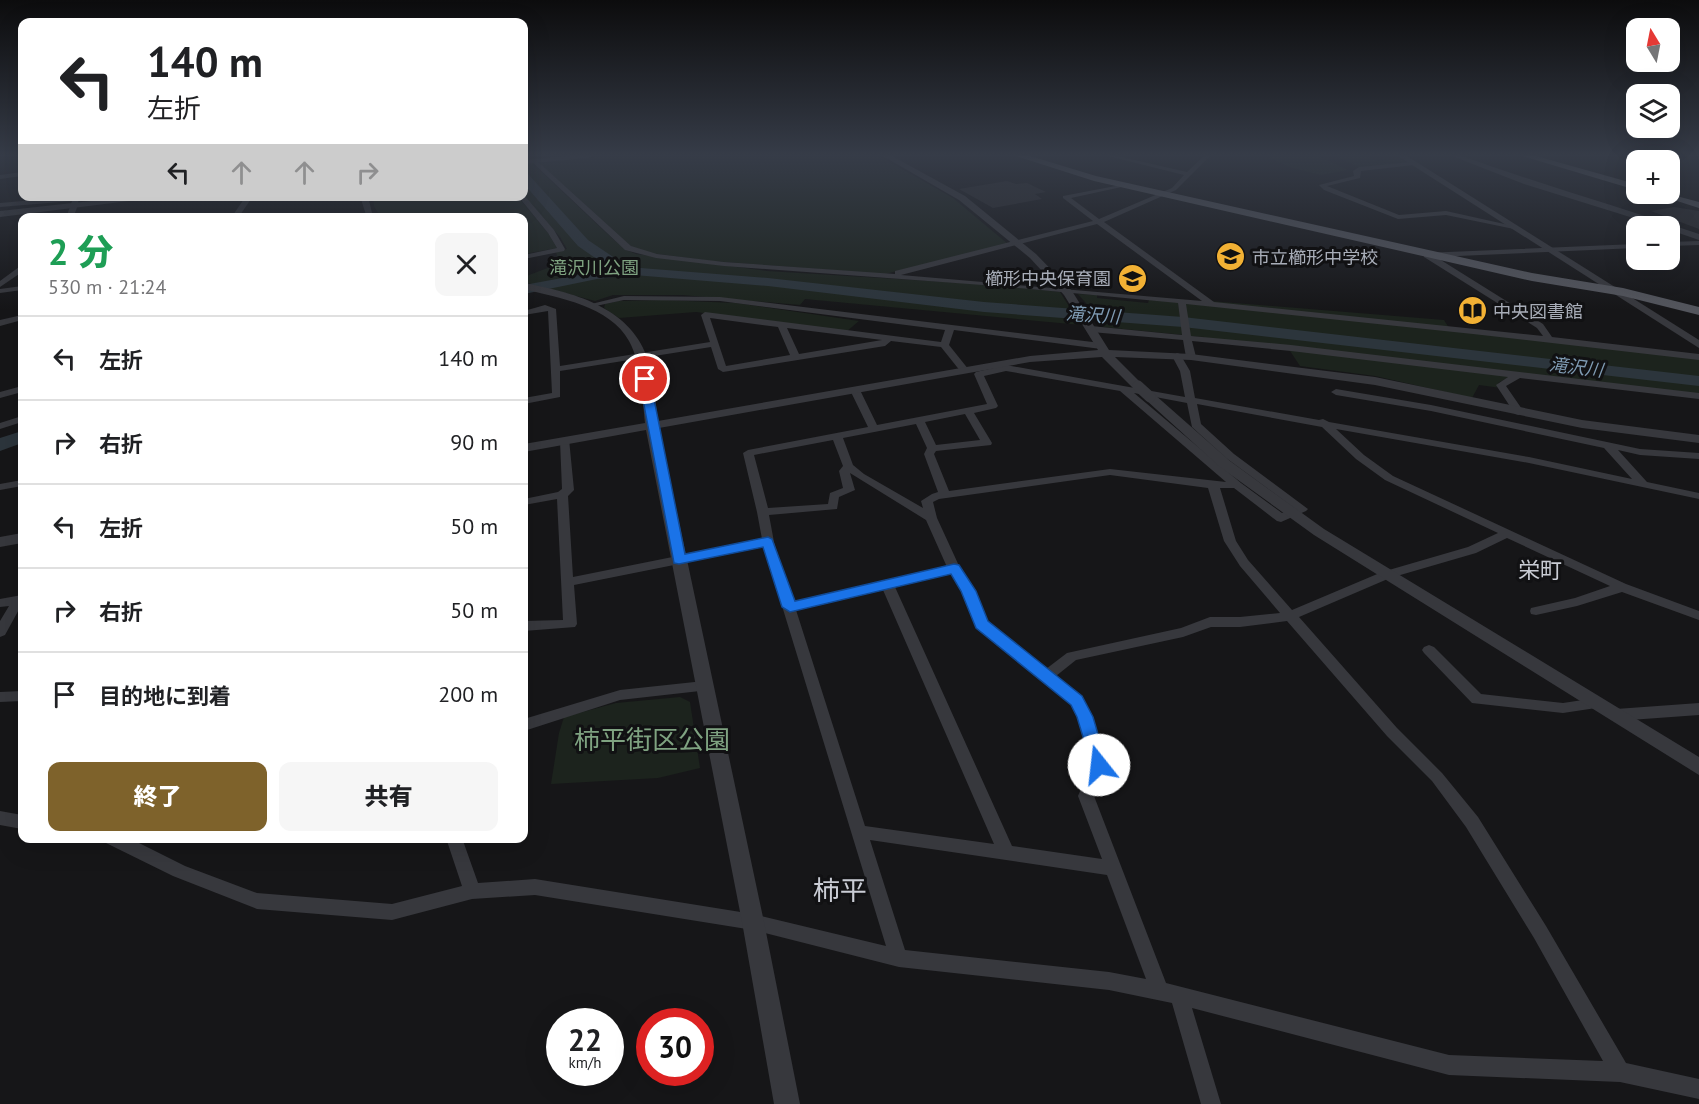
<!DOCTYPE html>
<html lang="ja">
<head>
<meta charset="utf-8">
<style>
	body { margin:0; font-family:"PT Sans","Noto Sans JP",sans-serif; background:#f6f6f6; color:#202124; height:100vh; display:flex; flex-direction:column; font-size:22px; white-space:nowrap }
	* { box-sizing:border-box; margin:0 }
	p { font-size:20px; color:#757577 }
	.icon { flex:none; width:33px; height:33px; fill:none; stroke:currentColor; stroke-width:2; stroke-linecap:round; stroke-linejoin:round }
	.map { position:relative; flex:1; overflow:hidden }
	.sheet { position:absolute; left:18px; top:213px; width:510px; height:630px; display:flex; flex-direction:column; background:#fff; border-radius:12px; box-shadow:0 6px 24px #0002 }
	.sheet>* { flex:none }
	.banner { position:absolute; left:18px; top:18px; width:510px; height:183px; border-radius:12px; box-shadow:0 6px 24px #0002; background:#fff; color:#202124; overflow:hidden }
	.needle { width:39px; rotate:350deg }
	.buttons { position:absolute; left:1626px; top:18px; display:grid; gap:12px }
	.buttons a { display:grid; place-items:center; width:54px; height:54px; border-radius:12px; background:#fff; box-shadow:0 6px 24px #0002; font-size:30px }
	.speed { position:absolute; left:546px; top:1008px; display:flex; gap:12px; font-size:30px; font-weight:700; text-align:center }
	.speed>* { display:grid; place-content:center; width:78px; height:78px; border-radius:50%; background:#fff; box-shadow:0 6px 24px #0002; line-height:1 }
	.speed small { font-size:15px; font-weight:400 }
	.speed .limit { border:9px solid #d22; background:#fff; color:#111 }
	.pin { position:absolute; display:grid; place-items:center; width:51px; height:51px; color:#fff; margin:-26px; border:3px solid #fff; border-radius:50%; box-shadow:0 2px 6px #0007 }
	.me { position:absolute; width:66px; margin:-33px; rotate:344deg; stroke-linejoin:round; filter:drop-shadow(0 0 4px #0008) }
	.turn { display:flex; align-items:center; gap:21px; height:126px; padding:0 30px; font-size:27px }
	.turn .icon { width:78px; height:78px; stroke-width:2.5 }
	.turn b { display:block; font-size:42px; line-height:51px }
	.lanes { display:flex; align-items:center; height:57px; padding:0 30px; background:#0003; justify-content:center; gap:30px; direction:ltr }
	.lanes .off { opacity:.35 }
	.round { display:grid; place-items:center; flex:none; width:63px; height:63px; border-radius:12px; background:#f6f6f6 }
	.head { display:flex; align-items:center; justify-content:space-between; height:102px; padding:0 30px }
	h1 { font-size:36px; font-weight:800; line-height:45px; color:#1e9e55 }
	.primary-button { display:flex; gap:12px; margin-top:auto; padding:12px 30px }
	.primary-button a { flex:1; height:69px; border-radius:12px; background:#7e622b; color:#fff; font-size:24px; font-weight:800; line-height:69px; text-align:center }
	.primary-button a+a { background:#f6f6f6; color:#202124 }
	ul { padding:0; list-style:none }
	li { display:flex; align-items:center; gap:18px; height:84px; padding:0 30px; border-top:2px solid #e0e0e0 }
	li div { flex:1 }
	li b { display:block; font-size:22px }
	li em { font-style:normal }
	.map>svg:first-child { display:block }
	.green { fill:#1c231d }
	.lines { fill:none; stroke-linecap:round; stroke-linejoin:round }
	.river { fill:#2c353c; fill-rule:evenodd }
	.building { fill:#29292c }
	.minor { fill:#37383d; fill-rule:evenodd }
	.tertiary { fill:#37383d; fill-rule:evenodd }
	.primary { fill:#53555c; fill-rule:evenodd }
	.tertiary-bridge { stroke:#37383d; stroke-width:11 }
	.route { fill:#1a73e8; stroke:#114b97; stroke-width:1.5 }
	.labels { text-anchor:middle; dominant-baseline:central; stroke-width:6; stroke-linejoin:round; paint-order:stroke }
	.far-poi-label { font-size:18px; fill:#a8adb8; stroke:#111113; text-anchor:start }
	.far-park-label { font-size:18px; fill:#7fa381; stroke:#111113 }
	.far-water-label { font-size:18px; font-style:italic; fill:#7f9bb3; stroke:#111113 }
	.neighbourhood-label { font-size:22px; fill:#c9ccd4; stroke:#111113 }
	.near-park-label { font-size:26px; fill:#7fa381; stroke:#111113 }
	.near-neighbourhood-label { font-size:27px; fill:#c9ccd4; stroke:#111113 }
</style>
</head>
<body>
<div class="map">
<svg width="1699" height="1104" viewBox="0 0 1699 1104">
	<rect width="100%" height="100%" fill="#161618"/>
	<g class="green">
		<polygon points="607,156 879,156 953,198 1008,244 885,274 712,261 650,253 633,248 539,163"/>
		<polygon points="1268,156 1318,156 1348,170 1321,175 1289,167"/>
		<polygon points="1335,156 1366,156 1378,161 1400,159 1408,163 1361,168"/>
		<polygon points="532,163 614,240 626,250 636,254 767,271 995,285 1060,292 1081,325 805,299 800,305 682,295 613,295 595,301 524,282 524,277 558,264 556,251 567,249 560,237 524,196 524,164"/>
		<polygon points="373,197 518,197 548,233 557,248 524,254 524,218 380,217 374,206"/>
		<polygon points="1078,294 1097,295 1097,298 1148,303 1149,300 1178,302 1180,318 1092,310"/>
		<polygon points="663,300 736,303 859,321 846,332 696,312 619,318 604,308 605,304 618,301"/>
		<polygon points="1182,301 1214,303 1210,301 1444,320 1449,328 1699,357 1699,381 1205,324 1183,318"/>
		<polygon points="1096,316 1181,324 1184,335 1103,327"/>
		<polygon points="1189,325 1526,363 1529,366 1540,365 1699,383 1699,395 1516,373 1498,383 1501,388 1479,385 1472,398 1375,376 1300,366 1288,348 1208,341 1204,337 1190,336"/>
		<polygon points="680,697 690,702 700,768 658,778 551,784 559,733 564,717 616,703"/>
	</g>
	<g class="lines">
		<g class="river">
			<polygon points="524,173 528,174 588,240 628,267 768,278 984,302 1183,317 1699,376 1699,386 1183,327 984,312 768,286 634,275 597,279 524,294 524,285 611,269 578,246 524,184"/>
			<polygon points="22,431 22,443 0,451 0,438"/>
		</g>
	</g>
	<g class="building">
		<polygon points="1007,181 1016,184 1027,183 1046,192 1035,194 1042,199 993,208 959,189"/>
		<polygon points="1674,207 1699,211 1699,229 1651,211"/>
	</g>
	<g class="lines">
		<g class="minor">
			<path d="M 1108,156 L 1117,156 L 1187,172 L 1204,156 L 1210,156 L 1176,190 L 1104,222 L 1214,302 L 1543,336 L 1537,328 L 1424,257 L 1424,253 L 1636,244 L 1636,248 L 1436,257 L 1543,324 L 1552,337 L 1699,354 L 1699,360 L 1473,334 L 1186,304 L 1191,336 L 1291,345 L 1699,393 L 1699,399 L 1520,378 L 1506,386 L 1524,412 L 1519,415 L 1515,414 L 1496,385 L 1508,377 L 1291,351 L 1192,341 L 1196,357 L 1191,360 L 1186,357 L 1183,340 L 1091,332 L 1087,329 L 1091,326 L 1182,335 L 1178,303 L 996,286 L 724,266 L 656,258 L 625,250 L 531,161 L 536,160 L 631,246 L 657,254 L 724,262 L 895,274 L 895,271 L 1093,221 L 1063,198 L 1063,196 L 1126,184 L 1126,186 L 1071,198 L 1099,219 L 1172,188 L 1184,175 ZM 1097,224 L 1202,301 L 901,275 Z"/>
			<polygon points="1412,162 1414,165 1361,171 1360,178 1327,186 1399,215 1446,211 1518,227 1514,229 1446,215 1398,219 1324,190 1319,185 1354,176 1353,171 1359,167"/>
			<polygon points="22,172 22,176 0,179 0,175"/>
			<polygon points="524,195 554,230 565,249 564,251 524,259 524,255 557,248 548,233 518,196 524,196"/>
			<polygon points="79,196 78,205 73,218 66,218 72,201 0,207 0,203"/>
			<polygon points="246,196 253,196 238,218 231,218"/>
			<polygon points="1699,241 1699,245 1670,246 1670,242"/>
			<polygon points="19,267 22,267 22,272 0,287 0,281"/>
			<polygon points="22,286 22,290 0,293 0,289"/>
			<path d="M 624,296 L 720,297 L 1101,343 L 1105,346 L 1101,349 L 954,330 L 949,345 L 969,370 L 964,373 L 961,372 L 941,347 L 891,341 L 885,346 L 723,372 L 718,369 L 711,347 L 560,371 L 560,397 L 524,404 L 524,398 L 552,393 L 548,311 L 524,315 L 524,311 L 545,305 L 556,309 L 560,366 L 710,342 L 701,315 L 705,312 L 941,342 L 945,330 L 720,301 L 624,300 L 591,307 L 587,305 ZM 710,318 L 778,327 L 790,355 L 726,366 ZM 787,328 L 882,340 L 799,354 Z"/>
			<polygon points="22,315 22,320 0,326 0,320"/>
			<path d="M 1177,353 L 1180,354 L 1190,371 L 1195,398 L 1319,420 L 1323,419 L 1329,422 L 1529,457 L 1632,479 L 1604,448 L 1431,411 L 1336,395 L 1331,392 L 1336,389 L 1431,405 L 1640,449 L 1699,453 L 1699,459 L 1640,455 L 1618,450 L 1647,482 L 1699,493 L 1699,499 L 1529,463 L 1336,429 L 1364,455 L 1393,476 L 1626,584 L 1699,611 L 1699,620 L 1622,592 L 1577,606 L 1536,615 L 1531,614 L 1530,611 L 1531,608 L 1575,598 L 1610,586 L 1507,538 L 1476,553 L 1390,578 L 1299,617 L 1397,728 L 1442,773 L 1478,817 L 1546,926 L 1626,1063 L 1699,1079 L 1699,1099 L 1620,1082 L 1449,1075 L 1192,1008 L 1221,1104 L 1201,1104 L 1172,1003 L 1109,990 L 899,967 L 753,930 L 535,895 L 472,899 L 392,920 L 257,909 L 173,876 L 106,843 L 104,838 L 129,838 L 185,866 L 257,893 L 392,904 L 462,886 L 446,838 L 462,838 L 478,883 L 535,879 L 753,914 L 886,946 L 764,547 L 574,585 L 577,624 L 575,627 L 524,631 L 524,621 L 563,620 L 557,499 L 524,505 L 524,499 L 558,492 L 562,489 L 560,441 L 561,439 L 569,439 L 574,490 L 568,496 L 573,577 L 762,539 L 757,512 L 743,453 L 748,450 L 868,427 L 850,390 L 852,388 L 855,387 L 860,390 L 877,425 L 987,404 L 974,374 L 976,372 L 1006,365 L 1185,397 L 1180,371 L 1172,356 ZM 1006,371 L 1120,391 L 1226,482 L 1110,469 L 949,491 L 934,454 L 936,451 L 991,445 L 992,443 L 974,413 L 996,408 L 998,406 L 984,376 ZM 1134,393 L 1187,403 L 1192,427 L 1226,458 L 1294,508 L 1282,513 L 1241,483 ZM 1197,404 L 1322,427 L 1356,459 L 1385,480 L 1498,533 L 1468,547 L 1382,572 L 1292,610 L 1248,560 L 1236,541 L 1220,488 L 1234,488 L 1277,521 L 1281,522 L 1306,511 L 1308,509 L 1234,454 L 1201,424 ZM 965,414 L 980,440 L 936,445 L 925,422 ZM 916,424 L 927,448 L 924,454 L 938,492 L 932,494 L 921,501 L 923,508 L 864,474 L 853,465 L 843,438 ZM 833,440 L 843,466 L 839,471 L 843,488 L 830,493 L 828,504 L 768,508 L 754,455 ZM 850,473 L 926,520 L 947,567 L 793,602 L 774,542 L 769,515 L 837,509 L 839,497 L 855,490 ZM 1110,475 L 1208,488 L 1224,541 L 1240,566 L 1280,613 L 1240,617 L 1210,617 L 1181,628 L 1067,653 L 1046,669 L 987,622 L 975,591 L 960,568 L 937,518 L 933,502 L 939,499 ZM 951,574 L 963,592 L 976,627 L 1072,705 L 1078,717 L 1091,765 L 1078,796 L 1102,859 L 1012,846 L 895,587 ZM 883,590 L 994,844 L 865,826 L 796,610 ZM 1287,621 L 1387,736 L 1432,781 L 1466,827 L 1534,938 L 1603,1061 L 1449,1055 L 1166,983 L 1094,796 L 1107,765 L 1092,717 L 1082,697 L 1056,676 L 1076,660 L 1183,637 L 1211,627 L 1240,627 ZM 870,840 L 1107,875 L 1146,979 L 1109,972 L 905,950 Z"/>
			<polygon points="22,386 22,392 0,398 0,392"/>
			<polygon points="22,416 22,422 0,429 0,423"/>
			<polygon points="22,480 22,486 0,490 0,484"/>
			<polygon points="22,595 22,604 5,635 0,637 0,621 9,606 0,607 0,599"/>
			<polygon points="1429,645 1434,647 1481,694 1563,703 1596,698 1601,699 1603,703 1601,707 1596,708 1563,713 1472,703 1424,653 1422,650 1424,647"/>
			<polygon points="704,681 709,682 711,686 709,690 620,700 524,731 524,719 620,690"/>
			<polygon points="22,691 22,701 0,702 0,692"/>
			<polygon points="1699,703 1699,715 1616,721 1611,719 1609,715 1611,711 1616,709"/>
			<polygon points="0,811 22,815 22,829 0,825"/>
		</g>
		<g class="tertiary">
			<polygon points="567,156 592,156 588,158 524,164 524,160"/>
			<path d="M 883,156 L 892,156 L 965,196 L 1036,254 L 1072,291 L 1109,350 L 1191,354 L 1375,377 L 1582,420 L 1699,435 L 1699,443 L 1582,428 L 1375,385 L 1191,360 L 1115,357 L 1144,386 L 1138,390 L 1134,389 L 1102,357 L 1030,362 L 659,428 L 764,922 L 800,1104 L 774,1104 L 742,922 L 646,430 L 524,452 L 524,444 L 645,423 C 642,396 642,365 629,341 C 610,306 559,298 524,289 L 524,283 C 571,292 629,306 647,357 C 654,377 655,400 658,421 L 1030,356 L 1098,350 L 1064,295 L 1030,258 L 959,200 Z"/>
			<polygon points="1398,156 1407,156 1699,340 1699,348"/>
			<path d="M 1452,156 L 1462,156 C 1540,184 1620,207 1699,234 L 1699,240 L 1670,230 L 1670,226 L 1659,226 L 1524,184 Z"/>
			<polygon points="137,196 169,196 0,217 0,211"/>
			<polygon points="360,196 368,196 372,213 376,218 367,218"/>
			<polygon points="1150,393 1154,394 1230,461 1324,529 1699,757 1699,775 1314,535 1220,467 1146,400 1144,397"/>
			<polygon points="22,533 22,543 0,547 0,537"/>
		</g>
		<g class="primary">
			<polygon points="1016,156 1030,156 1096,176 1532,273 1623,288 1699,307 1699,315 1623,296 1532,281 1094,181"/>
			<polygon points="1522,156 1536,156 1636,184 1636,190"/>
			<polygon points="1655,194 1669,194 1699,202 1699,208"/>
		</g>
		<polyline class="tertiary-bridge" points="1138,386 1150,397"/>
	</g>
	<linearGradient id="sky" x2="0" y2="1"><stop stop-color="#0c0c0d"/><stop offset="0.5" stop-color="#363c48"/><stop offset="1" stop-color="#363c48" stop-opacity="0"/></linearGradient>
	<rect width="1699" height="310" fill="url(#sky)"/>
	<polygon class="route" points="645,375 650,379 685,554 768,537 772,539 795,601 954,564 959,565 976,591 988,621 1082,696 1093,717 1107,765 1105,770 1099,772 1093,770 1077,717 1071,705 976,628 961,591 951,574 790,612 782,607 763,547 679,564 674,563 639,379"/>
	<defs>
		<symbol id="school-disc" viewBox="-11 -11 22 22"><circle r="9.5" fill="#f2b134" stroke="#111113"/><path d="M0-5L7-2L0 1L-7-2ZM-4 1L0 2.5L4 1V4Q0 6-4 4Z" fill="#111"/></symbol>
		<symbol id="library-disc" viewBox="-11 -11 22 22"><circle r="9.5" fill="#f2b134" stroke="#111113"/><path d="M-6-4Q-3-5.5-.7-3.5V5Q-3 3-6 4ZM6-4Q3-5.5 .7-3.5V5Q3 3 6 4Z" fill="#111"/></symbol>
	</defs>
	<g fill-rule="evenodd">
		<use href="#school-disc" x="1214" y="240" width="33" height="33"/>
		<use href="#school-disc" x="1116" y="262" width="33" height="33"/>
		<use href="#library-disc" x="1456" y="294" width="33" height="33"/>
	</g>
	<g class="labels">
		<g class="far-poi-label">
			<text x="1252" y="257">市立櫛形中学校</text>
			<text x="1111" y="278" text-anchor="end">櫛形中央保育園</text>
			<text x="1493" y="311">中央図書館</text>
		</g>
		<g class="far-park-label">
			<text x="594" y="267">滝沢川公園</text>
		</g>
		<g class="far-water-label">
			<text transform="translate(1093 315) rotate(4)">滝沢川</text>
			<text transform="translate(1576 367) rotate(7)">滝沢川</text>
		</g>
		<g class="neighbourhood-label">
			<text x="1540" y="570">栄町</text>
		</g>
		<g class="near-park-label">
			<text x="652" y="739">柿平街区公園</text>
		</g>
		<g class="near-neighbourhood-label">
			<text x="840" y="890">柿平</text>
		</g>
	</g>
</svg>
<div class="buttons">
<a><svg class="needle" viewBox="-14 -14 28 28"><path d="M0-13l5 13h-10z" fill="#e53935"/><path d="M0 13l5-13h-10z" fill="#757577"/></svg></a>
<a><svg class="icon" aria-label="layers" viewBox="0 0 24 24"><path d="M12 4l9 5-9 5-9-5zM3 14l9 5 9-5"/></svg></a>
<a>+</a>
<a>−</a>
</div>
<div class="speed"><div>22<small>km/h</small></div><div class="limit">30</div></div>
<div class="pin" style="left:645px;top:379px;background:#d93025"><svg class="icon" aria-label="arrive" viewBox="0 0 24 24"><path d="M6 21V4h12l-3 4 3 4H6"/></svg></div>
<svg class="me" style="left:1099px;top:765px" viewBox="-20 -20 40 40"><circle r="19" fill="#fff"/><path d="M0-13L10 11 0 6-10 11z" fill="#1a73e8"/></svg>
<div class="banner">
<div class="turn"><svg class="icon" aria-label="left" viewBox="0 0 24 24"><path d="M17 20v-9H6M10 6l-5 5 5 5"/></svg><div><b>140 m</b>左折</div></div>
<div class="lanes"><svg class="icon" aria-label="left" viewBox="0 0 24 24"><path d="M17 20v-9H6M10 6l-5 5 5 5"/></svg><svg class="icon off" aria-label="ahead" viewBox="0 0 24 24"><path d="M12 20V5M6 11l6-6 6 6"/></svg><svg class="icon off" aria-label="ahead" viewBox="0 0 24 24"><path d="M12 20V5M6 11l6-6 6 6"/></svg><svg class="icon off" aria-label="right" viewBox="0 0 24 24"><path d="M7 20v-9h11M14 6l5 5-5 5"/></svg></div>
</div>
<section class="sheet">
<div class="head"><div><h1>2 分</h1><p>530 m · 21:24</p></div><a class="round"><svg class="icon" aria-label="close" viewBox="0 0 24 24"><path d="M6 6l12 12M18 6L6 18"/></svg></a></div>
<ul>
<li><svg class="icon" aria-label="left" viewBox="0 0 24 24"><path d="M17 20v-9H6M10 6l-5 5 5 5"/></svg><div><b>左折</b></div><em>140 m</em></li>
<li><svg class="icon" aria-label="right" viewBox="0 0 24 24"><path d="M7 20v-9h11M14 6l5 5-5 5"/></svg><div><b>右折</b></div><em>90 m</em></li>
<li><svg class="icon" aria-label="left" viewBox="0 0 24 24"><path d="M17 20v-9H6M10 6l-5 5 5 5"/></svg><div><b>左折</b></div><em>50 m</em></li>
<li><svg class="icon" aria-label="right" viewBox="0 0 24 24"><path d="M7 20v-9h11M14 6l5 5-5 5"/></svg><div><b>右折</b></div><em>50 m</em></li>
<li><svg class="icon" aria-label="arrive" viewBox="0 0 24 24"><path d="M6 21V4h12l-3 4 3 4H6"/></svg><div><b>目的地に到着</b></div><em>200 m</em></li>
</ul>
<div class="primary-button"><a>終了</a><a>共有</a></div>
</section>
</div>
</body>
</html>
